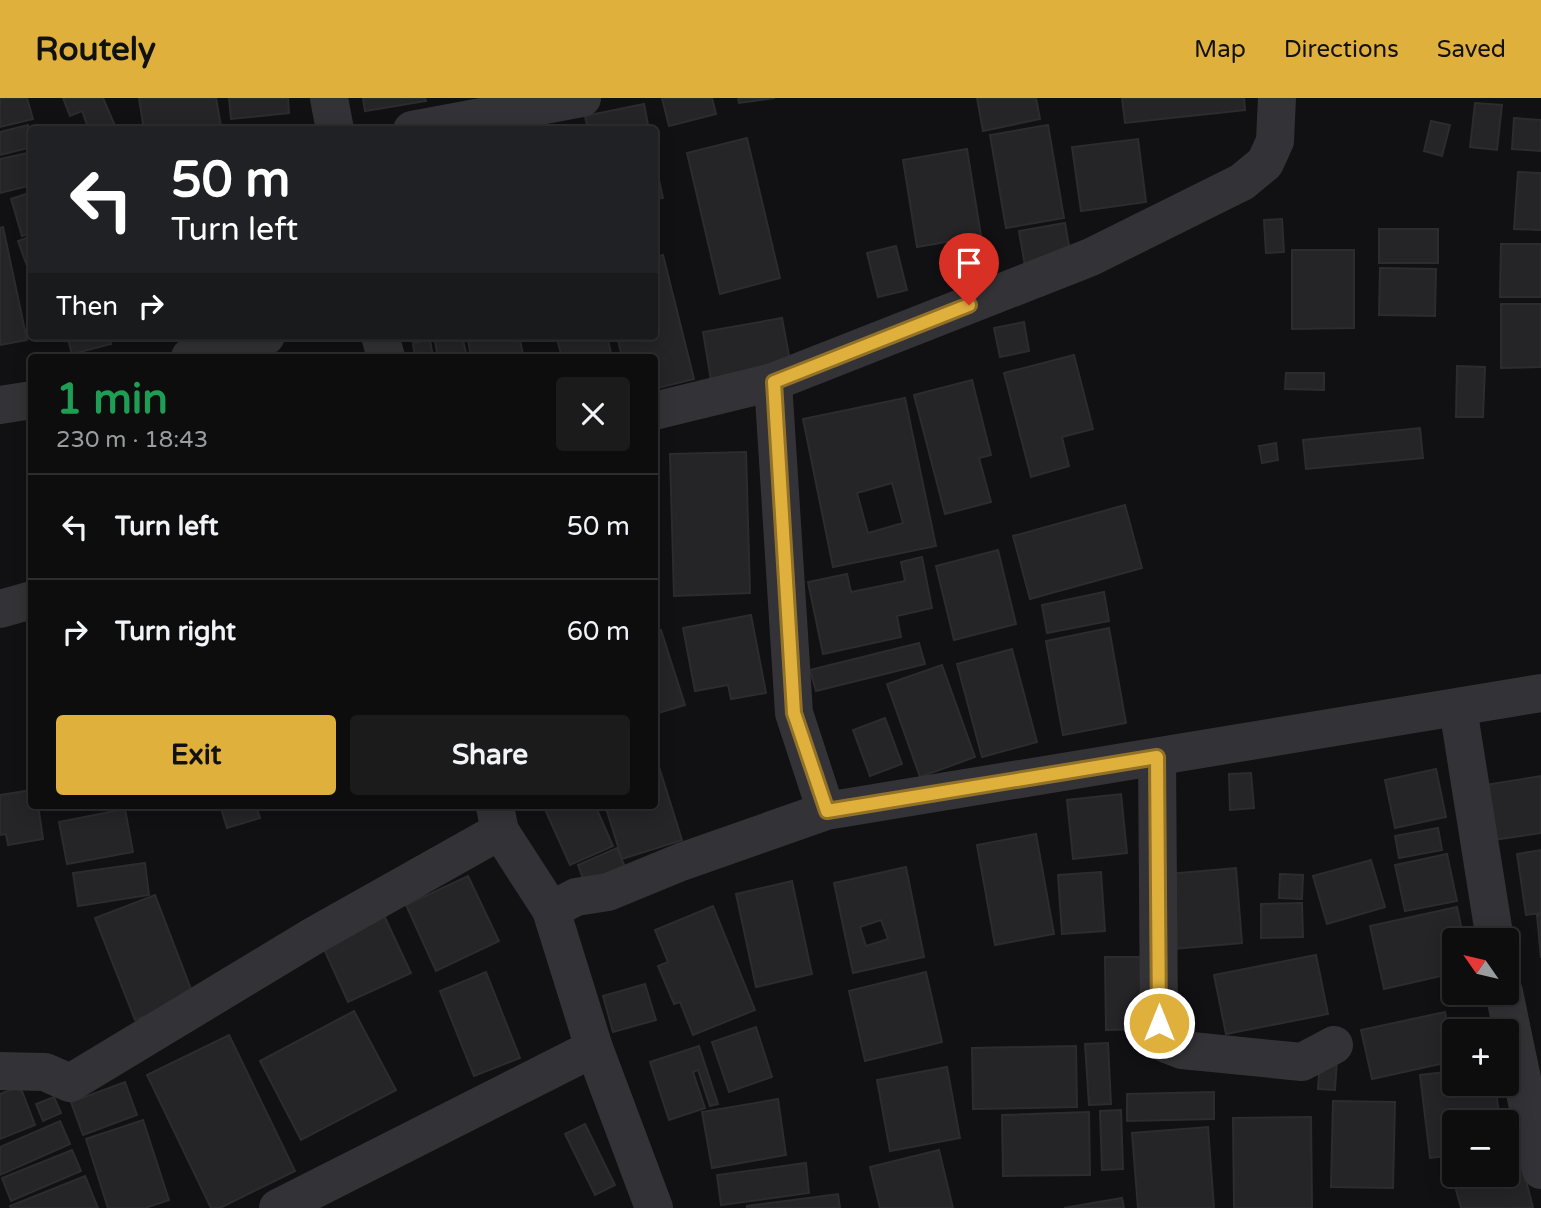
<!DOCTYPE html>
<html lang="en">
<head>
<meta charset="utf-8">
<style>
	body { margin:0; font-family:"Varela Round",sans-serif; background:#1b1b1c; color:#f1f3f6; height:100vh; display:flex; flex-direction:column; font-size:26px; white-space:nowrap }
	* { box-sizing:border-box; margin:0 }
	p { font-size:23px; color:#9a9c9e }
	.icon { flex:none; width:38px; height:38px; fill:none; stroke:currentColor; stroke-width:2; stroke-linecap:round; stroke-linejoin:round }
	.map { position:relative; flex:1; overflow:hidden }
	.panel { position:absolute; left:28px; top:256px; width:630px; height:455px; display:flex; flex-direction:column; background:#0d0d0e; border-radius:7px; box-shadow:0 4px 18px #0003,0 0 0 2px #2d2d2e }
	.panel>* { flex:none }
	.hud { position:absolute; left:28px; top:28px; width:630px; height:214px; border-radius:7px; box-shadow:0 4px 18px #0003,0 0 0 2px #2d2d2e; background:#202124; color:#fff; overflow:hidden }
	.needle { width:46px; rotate:304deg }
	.buttons { position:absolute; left:1442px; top:830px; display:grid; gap:14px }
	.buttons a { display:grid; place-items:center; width:77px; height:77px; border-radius:7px; background:#0d0d0e; box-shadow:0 4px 18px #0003,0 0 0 2px #2d2d2e; font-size:35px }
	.pin { position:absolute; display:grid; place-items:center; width:60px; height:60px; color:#fff; margin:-72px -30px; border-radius:50% 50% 50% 0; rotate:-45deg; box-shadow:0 0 7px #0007 }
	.pin .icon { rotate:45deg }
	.me { position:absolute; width:77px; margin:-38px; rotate:0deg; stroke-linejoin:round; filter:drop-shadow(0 0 5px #0008) }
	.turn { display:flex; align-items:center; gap:24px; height:147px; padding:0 28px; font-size:32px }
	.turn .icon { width:91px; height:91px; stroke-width:2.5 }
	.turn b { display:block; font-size:49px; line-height:60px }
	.then { display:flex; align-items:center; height:66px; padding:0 28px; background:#0003; gap:14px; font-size:26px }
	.round { display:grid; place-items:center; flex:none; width:74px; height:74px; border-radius:7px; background:#1b1b1c }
	.head { display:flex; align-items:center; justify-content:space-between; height:119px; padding:0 28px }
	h1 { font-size:42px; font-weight:700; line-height:52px; color:#1e9e55 }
	.cta { display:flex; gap:14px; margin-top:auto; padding:14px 28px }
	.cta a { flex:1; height:80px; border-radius:7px; background:#e0b03d; color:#111; font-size:28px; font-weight:700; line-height:80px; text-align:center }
	.cta a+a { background:#1b1b1c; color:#f1f3f6 }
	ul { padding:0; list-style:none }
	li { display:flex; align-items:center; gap:21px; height:105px; padding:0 28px; border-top:2px solid #2d2d2e }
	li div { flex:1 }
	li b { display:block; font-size:26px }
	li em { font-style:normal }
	header { display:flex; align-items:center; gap:42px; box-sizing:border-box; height:98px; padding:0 35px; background:#e0b03d; color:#111 }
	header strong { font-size:33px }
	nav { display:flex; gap:38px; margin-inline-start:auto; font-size:24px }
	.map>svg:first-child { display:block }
	.building { fill:#252427; stroke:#2c2c2f; stroke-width:2; fill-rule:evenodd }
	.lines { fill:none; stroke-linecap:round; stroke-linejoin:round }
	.minor { stroke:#333337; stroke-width:38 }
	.route-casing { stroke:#927228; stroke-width:18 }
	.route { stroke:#e0b03d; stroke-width:12 }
</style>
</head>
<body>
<header>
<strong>Routely</strong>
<nav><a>Map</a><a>Directions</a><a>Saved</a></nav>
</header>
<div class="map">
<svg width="1541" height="1110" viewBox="0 0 1541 1110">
	<rect width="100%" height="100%" fill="#111113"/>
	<g class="building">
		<polygon points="0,0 27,0 33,21 0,29"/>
		<polygon points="63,0 103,0 116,30 89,32 82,13 70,18"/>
		<polygon points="139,0 216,0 221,28 200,32 144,32"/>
		<polygon points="229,0 288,0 289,15 231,21"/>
		<polygon points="363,0 425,0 426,3 365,13"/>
		<polygon points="662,0 712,0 716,16 669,28"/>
		<polygon points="738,0 775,0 739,5"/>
		<polygon points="977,0 1036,0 1040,21 983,33"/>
		<polygon points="1122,0 1244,0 1245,12 1125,25"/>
		<polygon points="1475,5 1502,7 1497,52 1470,49"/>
		<polygon points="644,6 649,32 588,32 585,18"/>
		<polygon points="1514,20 1541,22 1541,53 1512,51"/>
		<polygon points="1431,23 1450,27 1442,58 1424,53"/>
		<polygon points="28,27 32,49 0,57 0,34"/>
		<polygon points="1048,27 1064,120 1006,130 990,37"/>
		<polygon points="747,40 780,180 720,196 687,55"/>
		<polygon points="1138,41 1146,104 1081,113 1072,49"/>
		<polygon points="967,51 981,138 917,149 903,62"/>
		<polygon points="32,54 32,87 0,95 0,61"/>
		<polygon points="654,59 663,100 654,101"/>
		<polygon points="1518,74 1541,75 1541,132 1514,131"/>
		<polygon points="32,94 32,135 22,138 11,101"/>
		<polygon points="1282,121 1284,154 1266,155 1264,122"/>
		<polygon points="1065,125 1071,159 1025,168 1019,133"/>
		<polygon points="3,129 27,242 0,247 0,130"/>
		<rect x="1379" y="131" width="59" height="34"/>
		<polygon points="32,138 32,182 18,143"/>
		<polygon points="1501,146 1541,146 1541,199 1500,199"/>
		<polygon points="896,148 907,192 878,199 867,155"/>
		<polygon points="1292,152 1354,152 1354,230 1292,231"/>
		<polygon points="663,157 694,281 654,291 654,259 622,259 617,238 654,238 654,159"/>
		<polygon points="1380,170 1436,171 1435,218 1379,217"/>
		<polygon points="1501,206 1541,206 1541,269 1501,270"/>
		<polygon points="782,220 792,274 712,288 703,234"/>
		<polygon points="1024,224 1029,253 1000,259 994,230"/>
		<polygon points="67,238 109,238 111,246 72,256"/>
		<polygon points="462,238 467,259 438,259 434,239"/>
		<polygon points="519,238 523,256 471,259 468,242 482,238"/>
		<polygon points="556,238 607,238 612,259 562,259"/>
		<polygon points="430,242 433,259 415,259 413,245"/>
		<polygon points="1074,257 1093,331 1062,339 1069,368 1031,379 1004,275"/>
		<polygon points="1457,268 1485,269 1483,319 1456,319"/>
		<polygon points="1286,275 1324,275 1324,292 1285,291"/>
		<polygon points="972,282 991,357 979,360 991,404 945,416 914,297"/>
		<path d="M 905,300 L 936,448 L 833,469 L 803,321 ZM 892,385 L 903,425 L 868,435 L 857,395 Z"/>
		<polygon points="1420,330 1423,360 1306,371 1303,342"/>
		<polygon points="1276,345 1278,362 1262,365 1259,348"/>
		<polygon points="746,354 750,495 674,498 670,356"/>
		<polygon points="1125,407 1142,470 1030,501 1013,438"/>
		<polygon points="998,452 1016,526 954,542 936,468"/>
		<polygon points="922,459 932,510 897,518 901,539 823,556 808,484 847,476 851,494 905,483 901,464"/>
		<polygon points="1104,494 1109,523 1047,535 1042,507"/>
		<polygon points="751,517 766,595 731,601 728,587 695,593 683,530"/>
		<polygon points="1109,530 1126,625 1063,637 1046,543"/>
		<polygon points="661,532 685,607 655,616 654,534"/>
		<polygon points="919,545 925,566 816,593 810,572"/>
		<polygon points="1012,551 1037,644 982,659 957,566"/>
		<polygon points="942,567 975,659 920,679 887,586"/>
		<polygon points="885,620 902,666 870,678 853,632"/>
		<polygon points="655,656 682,742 622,761 605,707 654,707"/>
		<polygon points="1436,671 1446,719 1395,730 1385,682"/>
		<polygon points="1251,675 1254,710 1230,712 1229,676"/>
		<polygon points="1541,678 1541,735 1493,742 1485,687"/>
		<polygon points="32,692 32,707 38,707 43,741 8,747 6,736 0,737 0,697"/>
		<polygon points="1121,696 1127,755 1073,761 1067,702"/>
		<polygon points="220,707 256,707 260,720 227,730"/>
		<polygon points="543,707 595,707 613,748 570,767"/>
		<polygon points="125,711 133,754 67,766 59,724"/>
		<polygon points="1438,730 1442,752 1399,760 1395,738"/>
		<polygon points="1036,736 1054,836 995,847 977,747"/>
		<polygon points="617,750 625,769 585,786 578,767"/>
		<polygon points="1541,752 1541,815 1526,817 1517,756"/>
		<polygon points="1447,756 1457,803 1405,813 1395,767"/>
		<polygon points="1371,762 1385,809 1327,826 1313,778"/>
		<polygon points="145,765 149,797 78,808 73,775"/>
		<path d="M 906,769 L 924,859 L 853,875 L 834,785 ZM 881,822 L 888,841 L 866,848 L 860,829 Z"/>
		<polygon points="1236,770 1242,845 1173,851 1168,776"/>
		<polygon points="1101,774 1105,833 1062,836 1058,777"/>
		<polygon points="1280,776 1303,777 1302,801 1279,800"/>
		<polygon points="468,778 499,843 436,873 406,807"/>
		<polygon points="792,783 812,876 756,889 736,796"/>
		<polygon points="155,797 194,899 135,922 95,820"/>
		<polygon points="1302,805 1303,839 1261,840 1261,806"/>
		<polygon points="713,808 755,912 693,937 680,904 674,906 658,868 668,864 655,832"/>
		<polygon points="1457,809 1464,842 1454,842 1454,875 1384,891 1370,828"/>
		<polygon points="381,811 411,875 348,904 319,840"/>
		<polygon points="1537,817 1541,817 1541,860"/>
		<polygon points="1316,857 1328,916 1226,936 1214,877"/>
		<polygon points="1105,859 1147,859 1147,931 1106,932"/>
		<polygon points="486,874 520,960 474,978 440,893"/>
		<polygon points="926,874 942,944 865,963 849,893"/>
		<polygon points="645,886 656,922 613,934 603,898"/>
		<polygon points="354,913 396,992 301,1042 260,963"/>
		<polygon points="1445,914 1454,963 1372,981 1361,932"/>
		<polygon points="756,929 772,979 729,994 712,944"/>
		<polygon points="229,937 295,1073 220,1110 211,1110 147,977"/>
		<polygon points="1108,945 1111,1006 1089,1007 1085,946"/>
		<polygon points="699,948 718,1006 710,1008 698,972 693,974 705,1010 669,1022 650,964"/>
		<polygon points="1076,948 1077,1009 973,1011 972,950"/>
		<polygon points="1320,961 1337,962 1335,992 1318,991"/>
		<polygon points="947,969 960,1040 890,1053 877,982"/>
		<polygon points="1454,973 1454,985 1495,985 1500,1024 1454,1024 1454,1057 1430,1060 1420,977"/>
		<polygon points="125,984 137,1017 83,1037 71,1004"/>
		<polygon points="20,988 35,1027 0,1041 0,996"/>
		<polygon points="1214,994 1214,1021 1127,1023 1127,996"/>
		<polygon points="54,999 61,1015 43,1023 36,1006"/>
		<polygon points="778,1001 786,1057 712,1070 702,1014"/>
		<polygon points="1333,1003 1395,1004 1393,1090 1331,1089"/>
		<polygon points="1121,1012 1123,1071 1102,1072 1100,1013"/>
		<polygon points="1089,1014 1090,1077 1003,1078 1002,1017"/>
		<polygon points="1311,1019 1312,1110 1234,1110 1233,1020"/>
		<polygon points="143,1022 169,1102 145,1110 108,1110 86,1041"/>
		<polygon points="60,1023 70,1046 0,1077 0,1049"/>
		<polygon points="585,1026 615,1087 595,1097 565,1036"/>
		<polygon points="1208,1029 1214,1110 1138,1110 1132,1035"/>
		<polygon points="72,1052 81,1073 11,1103 2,1080"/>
		<polygon points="939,1052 953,1110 880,1110 870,1069"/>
		<polygon points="806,1065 809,1095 721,1107 717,1077"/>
		<polygon points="1523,1070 1533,1110 1461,1110 1455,1088"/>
		<polygon points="85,1078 98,1110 11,1110 10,1108"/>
		<polygon points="838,1096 840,1110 747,1110 747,1108"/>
		<polygon points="1122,1100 1124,1110 1064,1110"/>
	</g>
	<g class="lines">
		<g class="minor">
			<polyline points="329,0 335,32"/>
			<polyline points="412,32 582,0"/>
			<polyline points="380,238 386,259"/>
			<polyline points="190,259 266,238"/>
			<polyline points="773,284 794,615 826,713"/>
			<polyline points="0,307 32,302"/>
			<polyline points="654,313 773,284 1091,159 1242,84 1265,65 1275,43 1277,0"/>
			<polyline points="0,511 32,502"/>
			<polyline points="1458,610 1495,842"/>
			<polyline points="1157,659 1159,925 1164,945 1182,952 1302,964 1334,947"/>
			<polyline points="495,709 500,733 551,812 594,950 654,1110"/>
			<polyline points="551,812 576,799 608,794 681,764 826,713 1541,595"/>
			<polyline points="1504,894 1541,1072"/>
			<polyline points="0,973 45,974 70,985 315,837 500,733"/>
			<polyline points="278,1110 594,950"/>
		</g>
	</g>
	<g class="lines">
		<defs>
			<polyline id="route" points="969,207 774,284 794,615 827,713 1157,659 1159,925"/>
		</defs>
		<use href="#route" class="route-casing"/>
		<use href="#route" class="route"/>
	</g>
</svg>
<div class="buttons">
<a><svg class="needle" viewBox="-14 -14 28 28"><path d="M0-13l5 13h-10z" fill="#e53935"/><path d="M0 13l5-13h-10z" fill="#9a9c9e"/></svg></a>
<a>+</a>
<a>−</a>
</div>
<div class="pin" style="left:969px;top:207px;background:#d93025"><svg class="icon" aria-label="arrive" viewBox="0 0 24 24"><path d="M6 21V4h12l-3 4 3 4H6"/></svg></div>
<svg class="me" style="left:1159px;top:925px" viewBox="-20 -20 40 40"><circle r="17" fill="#e0b03d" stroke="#fff" stroke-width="3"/><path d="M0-11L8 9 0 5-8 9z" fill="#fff"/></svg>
<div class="hud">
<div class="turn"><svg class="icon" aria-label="left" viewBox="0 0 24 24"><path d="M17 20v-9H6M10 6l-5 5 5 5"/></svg><div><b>50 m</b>Turn left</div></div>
<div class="then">Then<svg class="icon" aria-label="right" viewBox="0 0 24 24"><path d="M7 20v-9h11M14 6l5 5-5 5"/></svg></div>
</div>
<section class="panel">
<div class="head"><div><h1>1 min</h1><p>230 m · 18:43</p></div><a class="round"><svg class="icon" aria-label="close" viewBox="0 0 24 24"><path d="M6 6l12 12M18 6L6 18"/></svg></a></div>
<ul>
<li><svg class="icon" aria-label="left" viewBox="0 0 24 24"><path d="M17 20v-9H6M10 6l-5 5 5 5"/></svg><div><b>Turn left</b></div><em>50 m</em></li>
<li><svg class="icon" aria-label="right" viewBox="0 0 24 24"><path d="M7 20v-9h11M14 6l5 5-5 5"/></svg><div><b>Turn right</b></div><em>60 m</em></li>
</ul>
<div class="cta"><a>Exit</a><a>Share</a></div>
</section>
</div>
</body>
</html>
